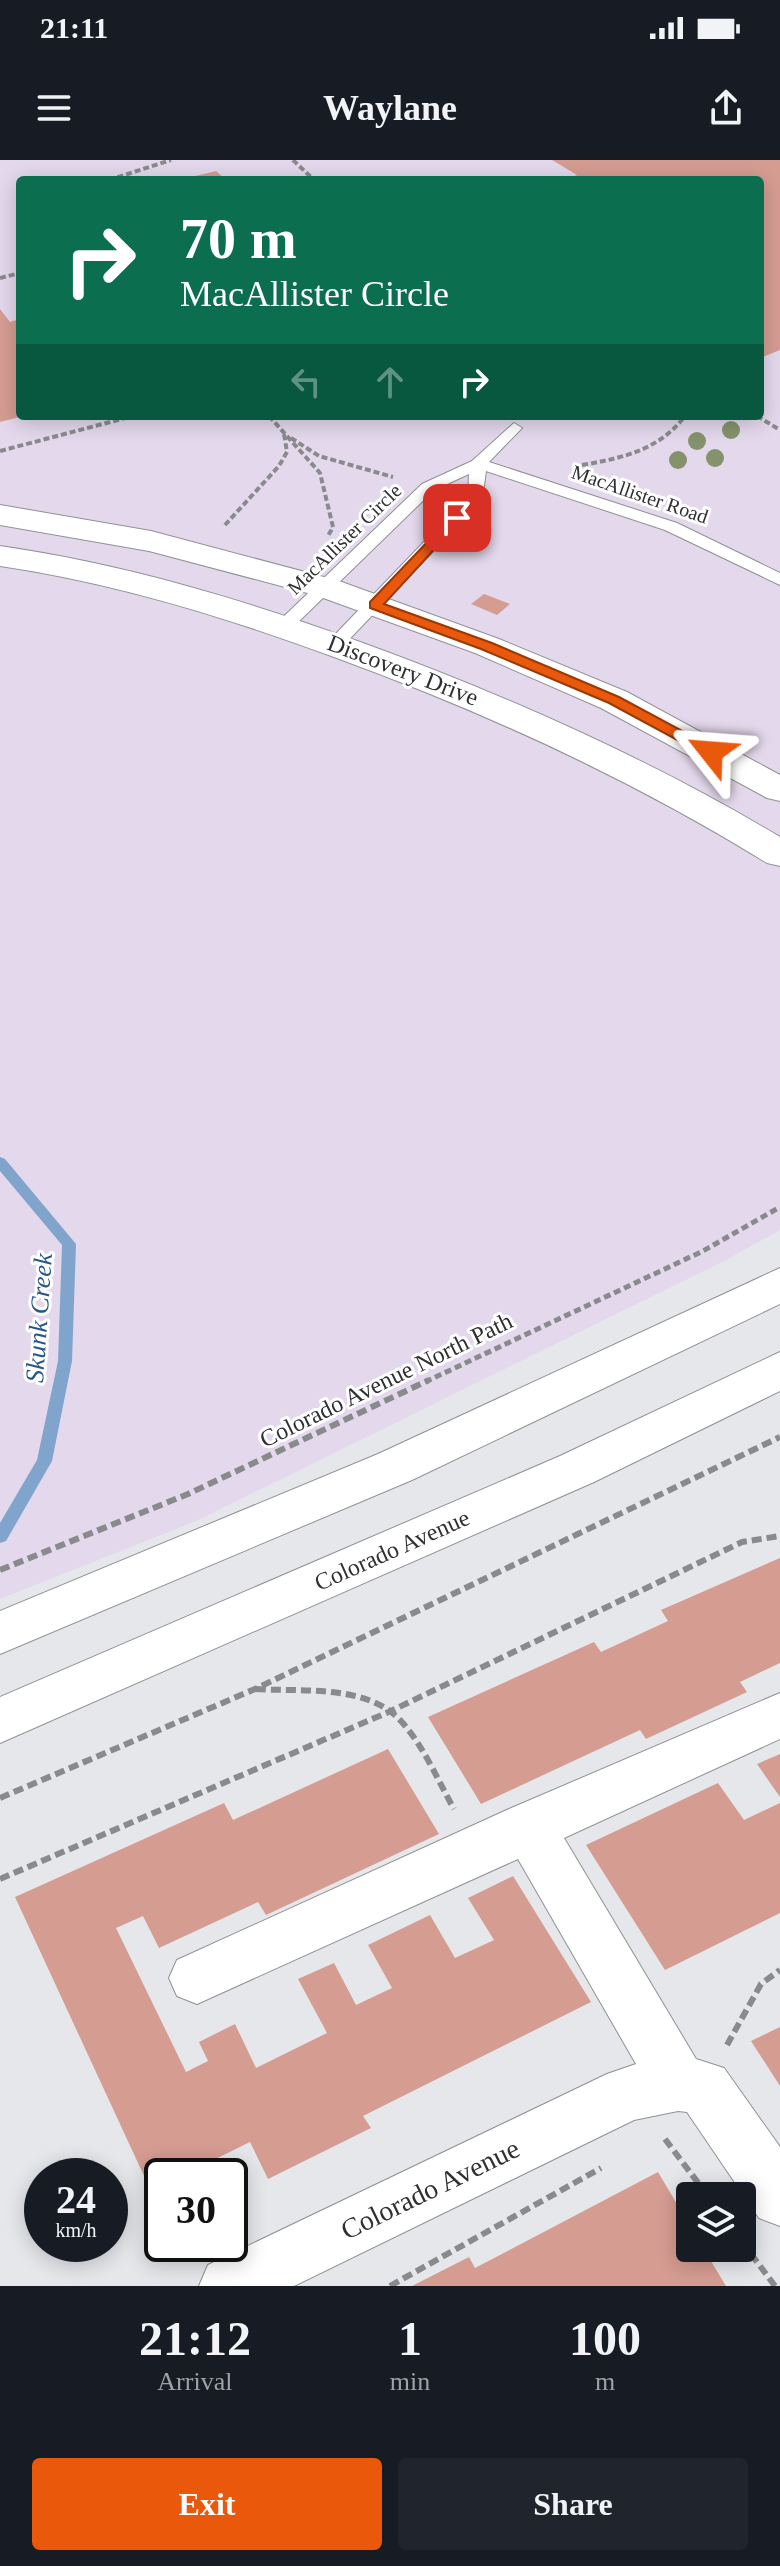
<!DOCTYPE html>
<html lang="en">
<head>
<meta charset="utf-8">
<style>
	body { margin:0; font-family:Georgia,serif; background:#20242c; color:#f1f3f6; height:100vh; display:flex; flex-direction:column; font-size:30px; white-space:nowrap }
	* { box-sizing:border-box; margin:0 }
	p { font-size:26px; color:#9ea1a6 }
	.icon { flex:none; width:44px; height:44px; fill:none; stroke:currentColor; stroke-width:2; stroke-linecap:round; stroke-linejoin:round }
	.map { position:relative; height:2126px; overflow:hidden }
	.details { display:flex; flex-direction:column; background:#171b24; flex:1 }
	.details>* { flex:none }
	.hud { position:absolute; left:16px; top:16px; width:748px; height:244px; border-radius:8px; box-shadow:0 4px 20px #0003; background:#0b6e4f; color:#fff; overflow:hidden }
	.controls { position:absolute; left:676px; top:2022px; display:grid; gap:16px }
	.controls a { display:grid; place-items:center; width:80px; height:80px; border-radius:8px; background:#171b24; box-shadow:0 4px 20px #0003; font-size:40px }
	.speed { position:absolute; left:24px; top:1998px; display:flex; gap:16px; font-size:40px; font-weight:700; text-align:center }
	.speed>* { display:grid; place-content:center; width:104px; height:104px; border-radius:50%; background:#171b24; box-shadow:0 4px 20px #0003; line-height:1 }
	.speed small { font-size:20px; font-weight:400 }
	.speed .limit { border:4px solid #111; border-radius:12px; background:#fff; color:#111 }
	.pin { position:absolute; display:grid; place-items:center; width:68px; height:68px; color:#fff; margin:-34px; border-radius:16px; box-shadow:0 4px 12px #0006 }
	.me { position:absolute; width:88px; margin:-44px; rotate:298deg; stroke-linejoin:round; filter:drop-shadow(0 0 6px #0008) }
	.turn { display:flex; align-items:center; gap:28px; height:168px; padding:0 32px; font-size:36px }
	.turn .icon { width:104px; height:104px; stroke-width:2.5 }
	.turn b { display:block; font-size:56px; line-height:68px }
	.lanes { display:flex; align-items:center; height:76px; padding:0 32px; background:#0003; justify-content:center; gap:40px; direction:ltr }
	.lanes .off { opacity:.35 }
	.eta { display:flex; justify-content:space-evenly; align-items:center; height:136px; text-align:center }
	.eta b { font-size:48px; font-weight:700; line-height:56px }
	.primary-button { display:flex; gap:16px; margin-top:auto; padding:16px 32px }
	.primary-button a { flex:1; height:92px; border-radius:8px; background:#ea580c; color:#fff; font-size:32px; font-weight:700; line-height:92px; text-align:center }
	.primary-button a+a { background:#20242c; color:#f1f3f6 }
	.status { display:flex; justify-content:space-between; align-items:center; height:56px; padding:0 40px; background:#171b24; direction:ltr }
	.status svg { height:22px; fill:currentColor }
	header { display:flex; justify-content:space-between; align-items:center; height:104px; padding:0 32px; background:#171b24; font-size:36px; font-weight:700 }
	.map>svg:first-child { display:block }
	.education { fill:#e4d8ec; fill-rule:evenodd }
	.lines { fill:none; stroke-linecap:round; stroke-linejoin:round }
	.stream { fill:#81a4cc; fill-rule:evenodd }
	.building { fill:#d59c92 }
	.lane-casing { stroke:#909195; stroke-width:2 }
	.street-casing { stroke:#909195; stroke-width:2 }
	.secondary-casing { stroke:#909195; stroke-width:2 }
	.path-far2 { stroke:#888a8c; stroke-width:4; stroke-dasharray:6 3; stroke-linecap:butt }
	.path-far1 { stroke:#888a8c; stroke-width:5; stroke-dasharray:7 4; stroke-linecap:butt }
	.path { stroke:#888a8c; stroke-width:6; stroke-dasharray:10 5; stroke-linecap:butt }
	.lane { fill:#fff; fill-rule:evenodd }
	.street { fill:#fff; fill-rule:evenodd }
	.secondary { fill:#fff; fill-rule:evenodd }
	.tree { fill:#85936c }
	.route { fill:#ea580c; stroke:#983908; stroke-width:2 }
	.labels { text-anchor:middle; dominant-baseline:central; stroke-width:6; stroke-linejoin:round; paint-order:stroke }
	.far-street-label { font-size:20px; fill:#2f3031; stroke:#fff }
	.street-label { font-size:24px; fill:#2f3031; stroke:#fff }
	.water-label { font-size:26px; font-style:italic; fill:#26578b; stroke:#fff }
	.near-street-label { font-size:28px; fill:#2f3031; stroke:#fff }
</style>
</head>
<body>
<div class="status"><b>21:11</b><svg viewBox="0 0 49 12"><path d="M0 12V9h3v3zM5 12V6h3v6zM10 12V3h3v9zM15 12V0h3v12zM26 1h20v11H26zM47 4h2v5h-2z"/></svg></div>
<header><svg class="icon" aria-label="menu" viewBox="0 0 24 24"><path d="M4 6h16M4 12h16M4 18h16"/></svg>Waylane<svg class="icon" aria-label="share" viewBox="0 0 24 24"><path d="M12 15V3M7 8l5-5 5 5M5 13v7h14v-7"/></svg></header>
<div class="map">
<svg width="780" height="2126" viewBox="0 0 780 2126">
	<rect width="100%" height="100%" fill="#e5e7eb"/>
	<path class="education" d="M 0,0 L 780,0 L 780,1070 L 728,1099 L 196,1361 L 0,1439 ZM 20,20 L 760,20 L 760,256 L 20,256 Z"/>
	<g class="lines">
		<polygon class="stream" points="0,997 5,999 76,1084 72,1201 52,1301 6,1381 0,1383 0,1363 37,1300 58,1201 62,1085 0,1011"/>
	</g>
	<g class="building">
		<polygon points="552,0 780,0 780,190 760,198 760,20 564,20 577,15"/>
		<polygon points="216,11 226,20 183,20 183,19"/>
		<polygon points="0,149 10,162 20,159 20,257 0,262"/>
		<polygon points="484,434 510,444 497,455 471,444"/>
		<polygon points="780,1398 780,1503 740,1522 747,1532 646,1579 640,1570 481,1644 428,1557 594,1482 601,1492 668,1461 661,1450"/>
		<polygon points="388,1589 439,1674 266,1755 258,1742 159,1788 143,1756 116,1768 186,1912 208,1901 199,1882 235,1864 256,1908 327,1873 298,1819 334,1803 356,1845 392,1828 368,1785 430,1755 455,1798 494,1780 468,1738 513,1716 591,1842 363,1956 371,1968 268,2019 250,1982 181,2016 162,2016 162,2025 151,2031 15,1737 224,1643 233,1660"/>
		<polygon points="780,1594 780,1637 757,1604"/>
		<polygon points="718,1623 744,1660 780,1643 780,1753 665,1810 586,1685"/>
		<polygon points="780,1867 780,1926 751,1881"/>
		<polygon points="658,2012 690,2066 690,2088 703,2088 726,2126 412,2126 469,2097 475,2108"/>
	</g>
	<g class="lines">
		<defs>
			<polygon id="lane" points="514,263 522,268 489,302 677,363 780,413 780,425 665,370 486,311 482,340 341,488 329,488 326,484 468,336 469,314 434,330 290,470 278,470 278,462 422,324 472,301"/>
			<g id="street">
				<polygon points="0,345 151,371 339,421 499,479 627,532 780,615 780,641 767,638 601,548 475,493 315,435 149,391 0,365"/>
				<path d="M 0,386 C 125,404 244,440 363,483 C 508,536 648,598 780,677 L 780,706 L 767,703 C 629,618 485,552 334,497 C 225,457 115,423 0,406 Z"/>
				<polygon points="780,1533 780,1579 564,1678 696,1899 724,1908 780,1987 780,2066 759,2058 687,1952 678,1951 634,1960 294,2126 199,2126 208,2105 607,1914 636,1904 518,1699 197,1844 177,1836 169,1818 177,1800 509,1649"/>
			</g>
			<g id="secondary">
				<polygon points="780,1108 780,1144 412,1320 0,1494 0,1451 378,1294"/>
				<polygon points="780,1192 780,1231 594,1322 0,1583 0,1537 560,1296"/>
			</g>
		</defs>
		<use href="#lane" class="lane-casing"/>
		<use href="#street" class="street-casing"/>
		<use href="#secondary" class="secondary-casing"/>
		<g class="path-far2">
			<polyline points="293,0 314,20"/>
			<polyline points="109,20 171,0"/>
			<polyline points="0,118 20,113"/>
			<polyline points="269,256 320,313 333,367 328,376"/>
			<polyline points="757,256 780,270"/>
			<polyline points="291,278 319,296 393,317"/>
			<polyline points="0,291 133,256"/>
			<path d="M 582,305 C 623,298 659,290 685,256"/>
			<polyline points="225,365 279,306 287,292 284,274"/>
		</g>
		<polyline class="path-far1" points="425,1222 703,1091 780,1047"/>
		<g class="path">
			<polyline points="0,1410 188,1334 429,1220"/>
			<path d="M 256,1529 C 300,1532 365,1524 399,1559 C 423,1584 437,1619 454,1649"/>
			<polyline points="0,1638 255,1529 780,1277"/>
			<polyline points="0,1719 391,1551 742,1382 780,1376"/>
			<polyline points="727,1885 761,1824 780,1810"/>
			<polyline points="665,1979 708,2036"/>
			<polyline points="742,2082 775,2126"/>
			<polyline points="390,2126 601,2008"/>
		</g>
		<use href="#lane" class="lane"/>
		<use href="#street" class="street"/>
		<use href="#secondary" class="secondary"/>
	</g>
	<g class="tree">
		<circle cx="731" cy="270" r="9"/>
		<circle cx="697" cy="281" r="9"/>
		<circle cx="715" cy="298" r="9"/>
		<circle cx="678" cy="300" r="9"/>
	</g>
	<polygon class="route" points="452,356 463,358 384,444 492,483 619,537 716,589 716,595 705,595 609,543 481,489 370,448 370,442"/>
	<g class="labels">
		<g class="far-street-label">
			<text transform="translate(640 334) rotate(19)">MacAllister Road</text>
			<text transform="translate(344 379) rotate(-44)">MacAllister Circle</text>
		</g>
		<g class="street-label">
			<text transform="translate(403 510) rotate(21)">Discovery Drive</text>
			<text transform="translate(386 1220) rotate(-26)">Colorado Avenue North Path</text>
			<text transform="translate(392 1390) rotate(-24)">Colorado Avenue</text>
		</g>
		<g class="water-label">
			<text transform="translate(39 1158) rotate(-86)">Skunk Creek</text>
		</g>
		<g class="near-street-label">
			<text transform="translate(430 2029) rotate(-26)">Colorado Avenue</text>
		</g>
	</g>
</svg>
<div class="controls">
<a><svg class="icon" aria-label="layers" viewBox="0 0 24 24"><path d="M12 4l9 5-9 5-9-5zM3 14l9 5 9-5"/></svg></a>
</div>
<div class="speed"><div>24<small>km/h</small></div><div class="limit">30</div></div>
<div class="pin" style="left:457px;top:358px;background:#d93025"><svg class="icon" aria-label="arrive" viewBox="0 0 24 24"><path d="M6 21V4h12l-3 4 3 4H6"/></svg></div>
<svg class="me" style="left:711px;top:592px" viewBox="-20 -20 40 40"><path d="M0-17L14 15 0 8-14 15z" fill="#ea580c" stroke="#fff" stroke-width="4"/></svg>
<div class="hud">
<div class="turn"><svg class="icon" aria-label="right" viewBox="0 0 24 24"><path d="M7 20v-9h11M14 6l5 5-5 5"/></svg><div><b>70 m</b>MacAllister Circle</div></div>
<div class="lanes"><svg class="icon off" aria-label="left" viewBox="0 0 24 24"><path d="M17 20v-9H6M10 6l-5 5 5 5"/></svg><svg class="icon off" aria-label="ahead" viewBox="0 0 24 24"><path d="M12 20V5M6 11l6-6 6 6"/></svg><svg class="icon" aria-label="right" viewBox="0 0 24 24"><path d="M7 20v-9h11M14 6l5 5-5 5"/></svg></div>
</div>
</div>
<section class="details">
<div class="eta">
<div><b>21:12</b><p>Arrival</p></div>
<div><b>1</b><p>min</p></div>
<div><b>100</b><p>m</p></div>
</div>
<div class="primary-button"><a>Exit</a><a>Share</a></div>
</section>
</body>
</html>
